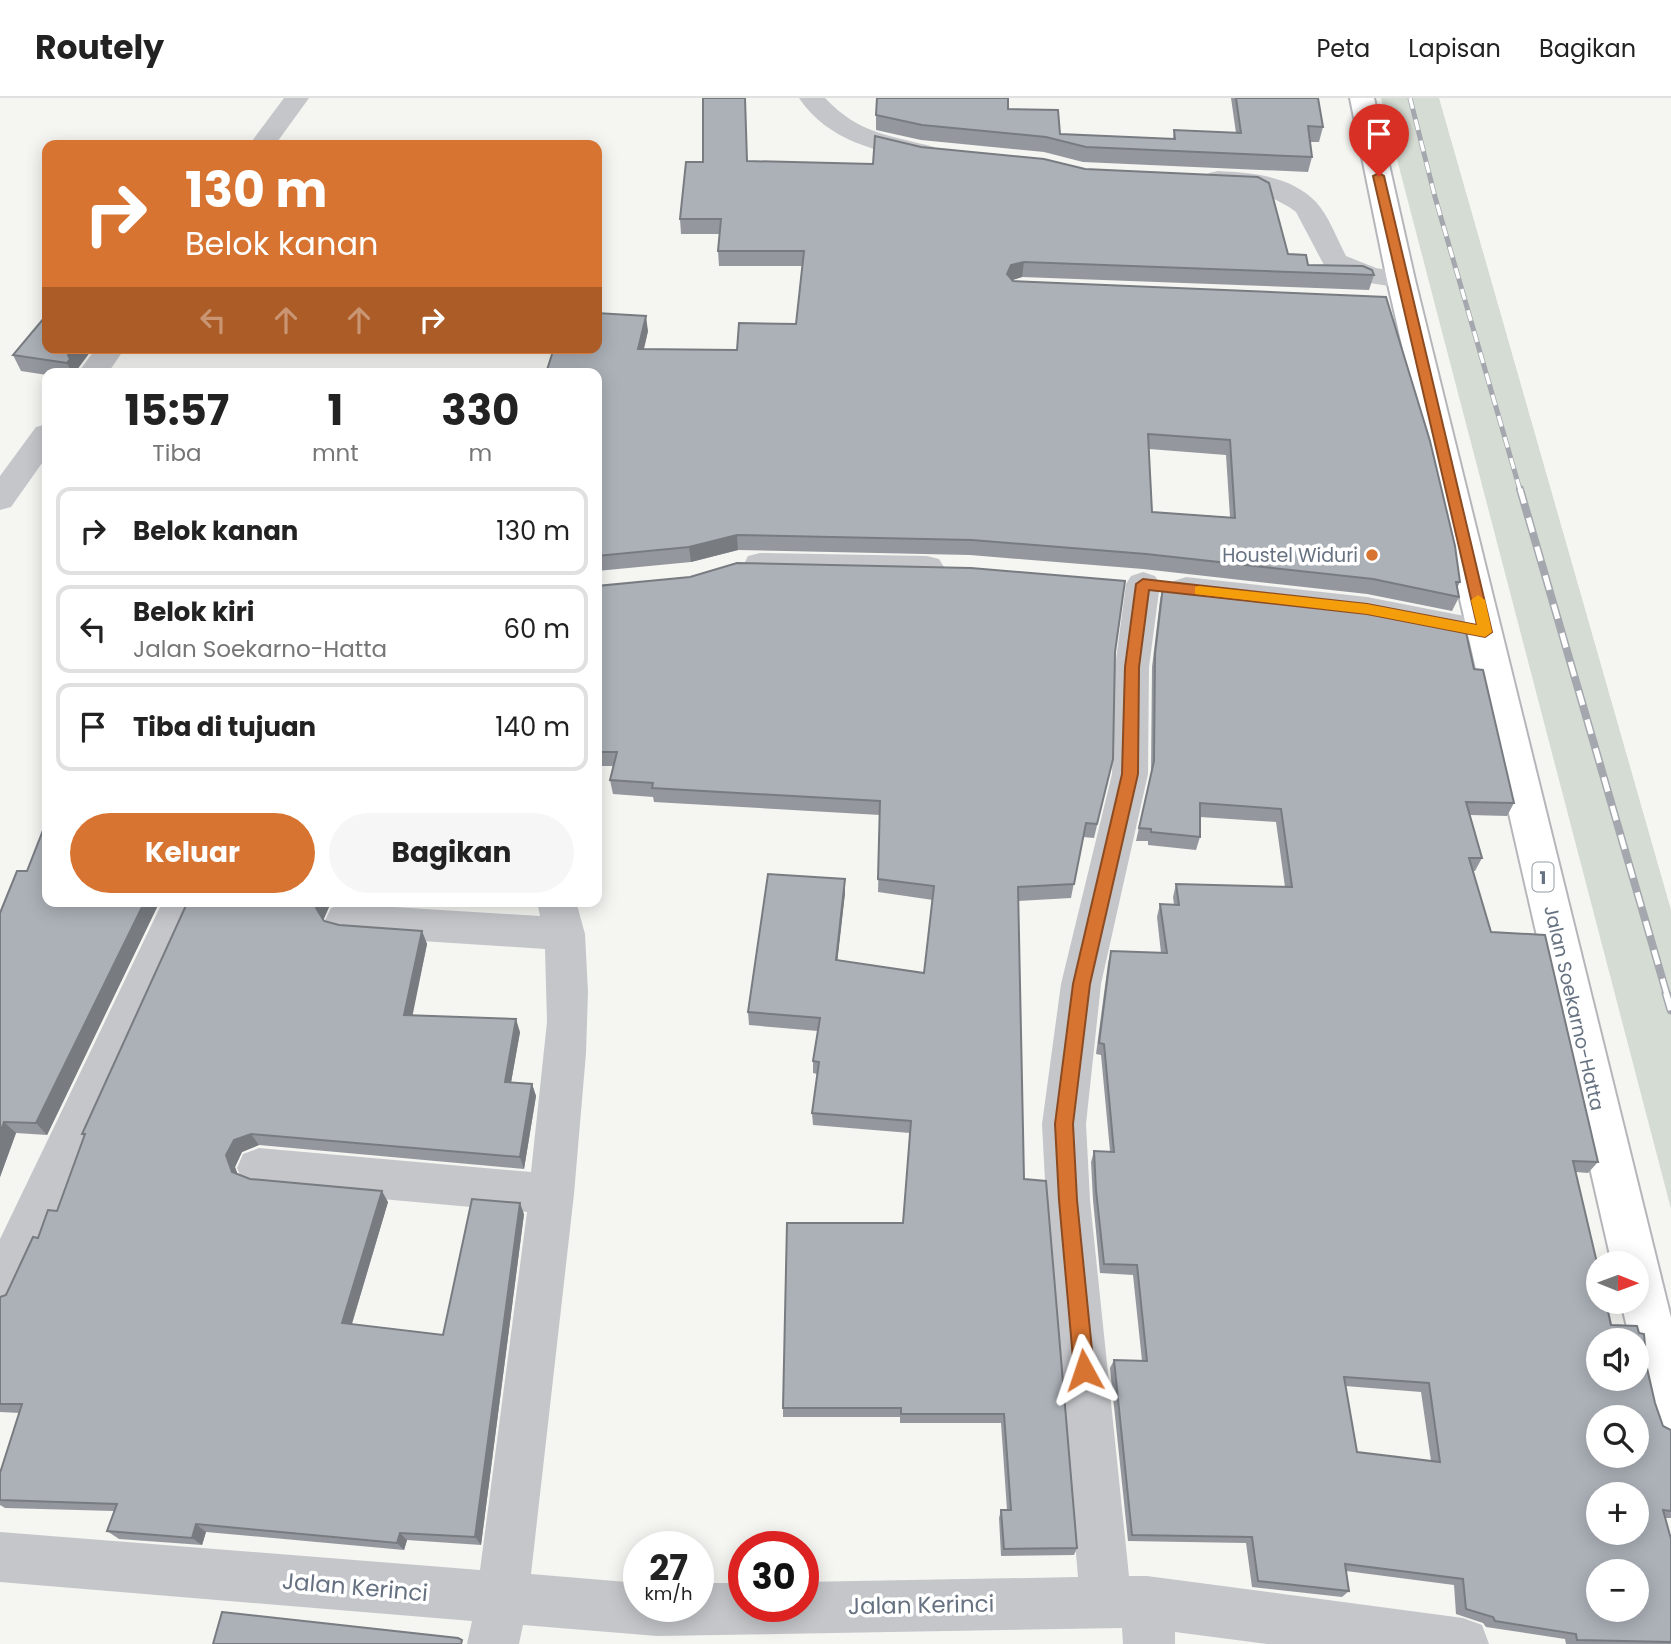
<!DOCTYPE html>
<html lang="id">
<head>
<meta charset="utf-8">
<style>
	body { margin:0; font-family:Poppins,sans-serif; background:#f6f6f6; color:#222; height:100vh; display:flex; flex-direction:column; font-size:26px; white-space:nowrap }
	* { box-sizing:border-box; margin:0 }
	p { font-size:23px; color:#767676 }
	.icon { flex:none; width:38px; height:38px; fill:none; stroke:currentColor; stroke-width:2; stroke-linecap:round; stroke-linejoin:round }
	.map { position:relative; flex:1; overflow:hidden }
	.details { position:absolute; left:42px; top:270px; width:560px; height:539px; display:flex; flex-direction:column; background:#fff; border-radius:14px; box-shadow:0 4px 18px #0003 }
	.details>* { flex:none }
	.guide { position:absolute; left:42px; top:42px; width:560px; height:214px; border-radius:14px; box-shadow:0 4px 18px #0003; background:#d77431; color:#fff; overflow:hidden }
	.needle { width:46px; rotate:91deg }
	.controls { position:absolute; left:1586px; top:1153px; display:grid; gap:14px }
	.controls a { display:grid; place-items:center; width:63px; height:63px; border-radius:50%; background:#fff; box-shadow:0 4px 18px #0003; font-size:35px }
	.speed { position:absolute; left:623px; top:1433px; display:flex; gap:14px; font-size:35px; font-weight:700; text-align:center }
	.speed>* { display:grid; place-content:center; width:91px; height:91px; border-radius:50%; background:#fff; box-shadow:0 4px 18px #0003; line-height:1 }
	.speed small { font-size:18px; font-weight:400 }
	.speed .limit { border:10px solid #d22; background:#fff; color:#111 }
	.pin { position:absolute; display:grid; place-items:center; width:60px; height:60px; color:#fff; margin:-72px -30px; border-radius:50% 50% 50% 0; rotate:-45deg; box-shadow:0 0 7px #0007 }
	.pin .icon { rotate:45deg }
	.me { position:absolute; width:77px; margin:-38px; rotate:355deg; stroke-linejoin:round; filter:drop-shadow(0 0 5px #0008) }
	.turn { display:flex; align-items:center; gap:24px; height:147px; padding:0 28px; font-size:32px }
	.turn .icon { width:91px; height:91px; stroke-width:2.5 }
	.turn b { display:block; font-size:49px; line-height:60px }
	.lanes { display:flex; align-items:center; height:66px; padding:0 28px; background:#0003; justify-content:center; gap:35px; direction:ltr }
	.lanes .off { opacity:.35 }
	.eta { display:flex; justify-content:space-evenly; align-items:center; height:119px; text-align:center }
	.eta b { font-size:42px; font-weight:700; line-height:49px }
	.primary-button { display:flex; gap:14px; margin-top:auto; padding:14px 28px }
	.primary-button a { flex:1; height:80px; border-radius:42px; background:#d77431; color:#fff; font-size:28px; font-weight:700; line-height:80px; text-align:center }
	.primary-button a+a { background:#f6f6f6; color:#222 }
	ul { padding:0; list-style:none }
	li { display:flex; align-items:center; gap:21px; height:88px; margin:0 14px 10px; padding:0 14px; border:4px solid #e0e0e0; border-radius:14px }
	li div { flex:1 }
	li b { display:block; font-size:26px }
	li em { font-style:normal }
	header { display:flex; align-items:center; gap:42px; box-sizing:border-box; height:98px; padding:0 35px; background:#fff; border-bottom:2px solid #e0e0e0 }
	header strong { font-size:33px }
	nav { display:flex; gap:38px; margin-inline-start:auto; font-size:24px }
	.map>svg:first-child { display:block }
	.green { fill:#d5dcd3 }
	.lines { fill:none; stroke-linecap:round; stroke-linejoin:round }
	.highway-casing { stroke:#b4b6ba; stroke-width:4 }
	.minor { fill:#c4c6ca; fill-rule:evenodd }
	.highway { fill:#fff; fill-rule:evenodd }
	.rail-far2-casing { stroke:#a4a8ae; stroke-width:5 }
	.rail-far1-casing { stroke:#a4a8ae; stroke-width:8 }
	.rail-casing { stroke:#a4a8ae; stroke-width:9 }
	.rail-far2 { stroke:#fff; stroke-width:3.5; stroke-dasharray:11; stroke-linecap:butt }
	.rail-far1 { stroke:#fff; stroke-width:5; stroke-dasharray:15; stroke-linecap:butt }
	.rail { stroke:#fff; stroke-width:6; stroke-dasharray:19; stroke-linecap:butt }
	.wall { fill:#94989e; fill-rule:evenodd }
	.shaded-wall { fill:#787c81 }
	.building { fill:#acb1b8; stroke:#787c81; stroke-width:2; fill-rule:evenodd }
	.route { fill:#d77431; stroke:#8c4b20; stroke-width:2 }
	.slow { fill:#f59e0b }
	.poi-dot { fill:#d77431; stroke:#fff; stroke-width:2.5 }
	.labels { text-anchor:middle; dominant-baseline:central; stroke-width:7; stroke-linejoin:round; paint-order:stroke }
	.shield { fill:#fff; stroke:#949ca7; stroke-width:2 }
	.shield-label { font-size:18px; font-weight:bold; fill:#667181 }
	.poi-label { font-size:19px; fill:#667181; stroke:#fff; text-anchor:end }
	.street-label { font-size:19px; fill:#667181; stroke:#fff }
	.near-street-label { font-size:23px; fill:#667181; stroke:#fff }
</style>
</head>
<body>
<header>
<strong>Routely</strong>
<nav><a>Peta</a><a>Lapisan</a><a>Bagikan</a></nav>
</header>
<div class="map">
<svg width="1671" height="1546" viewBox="0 0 1671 1546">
	<rect width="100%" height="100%" fill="#f5f5f2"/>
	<polygon class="green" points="1381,0 1439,0 1671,812 1671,1111"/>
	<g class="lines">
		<defs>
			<path id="highway" d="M 1350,0 L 1374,0 L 1415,182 L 1671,1220 L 1671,1342 L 1654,1335 C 1641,1305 1636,1275 1636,1242 L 1630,1242 L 1621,1204 L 1636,1204 L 1636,1166 L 1612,1166 L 1387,182 Z"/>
		</defs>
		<use href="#highway" class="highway-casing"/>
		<g class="minor">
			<polygon points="284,0 309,0 275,47 249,47"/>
			<path d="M 799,0 L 825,0 C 859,36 889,37 934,49 L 938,54 L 934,59 L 925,62 C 877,54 828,43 799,0 Z"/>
			<path d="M 1218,73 C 1252,75 1290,77 1316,104 C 1329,118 1337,141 1346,158 L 1376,170 L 1411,176 L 1415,182 L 1411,188 L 1401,190 L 1370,185 L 1325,169 L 1296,114 L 1289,109 L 1256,91 L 1209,87 L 1205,81 L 1209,75 Z"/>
			<polygon points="96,250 125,250 108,275 78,275"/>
			<polygon points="47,326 47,358 11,409 0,412 0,378 36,329"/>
			<polygon points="760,455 927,458 939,461 944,469 939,477 927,480 760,477 748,474 744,466 748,458"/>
			<polygon points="1143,474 1155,478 1160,486 1149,569 1148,676 1101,886 1086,1026 1090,1102 1129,1478 1147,1478 1463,1520 1482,1527 1489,1546 1267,1546 1175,1534 1175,1546 1123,1546 1122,1530 657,1538 523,1527 519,1546 467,1546 472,1523 0,1484 0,1434 480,1472 527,1114 259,1090 243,1084 237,1070 243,1056 259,1050 531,1074 547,924 545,851 345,838 331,834 325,822 331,810 345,806 540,818 537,803 576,803 585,836 588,894 586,955 574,1096 531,1476 639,1485 639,1508 698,1508 698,1485 744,1485 744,1508 803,1508 803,1484 1078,1479 1046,1102 1042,1026 1061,886 1112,676 1115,569 1126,486 1131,478"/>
			<polygon points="1186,479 1367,499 1485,522 1497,525 1502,534 1497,543 1485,546 1367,523 1174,499 1169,491 1174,483"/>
			<polygon points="163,803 202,803 16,1206 0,1212 0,1141"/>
		</g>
		<use href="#highway" class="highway"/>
		<defs>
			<polyline id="rail-far2" points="1410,0 1435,99 1520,392"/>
			<polyline id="rail-far1" points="1520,391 1667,897"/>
			<polyline id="rail" points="1666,895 1671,912"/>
		</defs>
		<use href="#rail-far2" class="rail-far2-casing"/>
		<use href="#rail-far1" class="rail-far1-casing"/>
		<use href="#rail" class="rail-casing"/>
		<use href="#rail-far2" class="rail-far2"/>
		<use href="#rail-far1" class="rail-far1"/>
		<use href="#rail" class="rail"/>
	</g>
	<g class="wall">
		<polygon points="1231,0 1318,0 1323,29 1319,44 1310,44 1312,59 1308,74 1083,64 1044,54 921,42 876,32 876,17 1008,11 1060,36 1173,41 1174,32 1236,35"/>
		<path d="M 747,63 L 1288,156 L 1308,167 L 1374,177 L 1369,192 L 1022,179 L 1012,182 L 1460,484 L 1457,490 L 1459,499 L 1452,513 L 1367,496 L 1143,471 L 970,457 L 738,452 L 691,464 L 597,473 L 597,275 L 648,233 L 644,251 L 737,252 L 796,226 L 802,168 L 719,168 L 718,153 L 720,136 L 681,136 L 680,121 ZM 1149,351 L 1226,357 L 1230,419 L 1152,414 Z"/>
		<polygon points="47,250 93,250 76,273 76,275 47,275 47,277 21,273 13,257"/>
		<polygon points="597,488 1115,554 1113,661 1094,740 1083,739 1071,800 1018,803 1024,1081 1077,1450 1074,1457 1001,1458 999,1420 1001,1412 1007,1412 1001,1325 900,1325 900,1319 783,1319 783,1310 903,1125 910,1035 813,1027 812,1015 817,976 813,975 813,963 818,933 749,927 748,914 845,795 837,863 924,875 933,802 878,794 880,717 654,704 653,699 613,696 610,682 613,668 597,668"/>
		<path d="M 1163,488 L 1474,571 L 1514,705 L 1507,718 L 1470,717 L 1482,760 L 1475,773 L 1473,773 L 1491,834 L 1598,1064 L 1588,1075 L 1576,1074 L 1611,1227 L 1647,1270 L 1655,1305 L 1663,1328 L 1671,1332 L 1671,1420 L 1665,1420 L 1671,1441 L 1671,1546 L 1566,1546 L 1565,1541 L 1486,1529 L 1483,1525 L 1456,1516 L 1454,1487 L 1346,1473 L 1349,1493 L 1342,1499 L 1252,1489 L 1246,1445 L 1128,1443 L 1110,1270 L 1114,1262 L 1142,1263 L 1133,1177 L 1100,1175 L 1093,1102 L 1091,1064 L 1094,1053 L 1110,1053 L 1101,957 L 1096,956 L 1108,865 L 1111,853 L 1161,855 L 1157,819 L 1160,806 L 1174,807 L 1173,799 L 1176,786 L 1285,789 L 1276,724 L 1200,719 L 1200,739 L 1196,752 L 1148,747 L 1148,743 L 1136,743 L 1151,676 L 1152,569 L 1160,502 ZM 1345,1288 L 1421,1294 L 1431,1363 L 1357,1354 Z"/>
		<polygon points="47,803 160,803 47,1037 16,1035 0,1079 0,815"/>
		<polygon points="188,803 436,803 435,809 345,803 329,809 323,822 324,823 339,827 422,833 427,846 412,917 520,934 511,984 532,986 536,998 524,1071 259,1047 242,1054 235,1069 237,1076 250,1081 388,1104 352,1226 443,1237 524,1116 481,1447 407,1442 404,1452 206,1434 202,1447 119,1441 107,1433 114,1413 5,1410 0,1407 0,1375 20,1315 0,1314 0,1199 6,1197 38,1140 57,1113 84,1039 82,1036"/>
	</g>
	<g class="shaded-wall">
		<polygon points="1024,164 1022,179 1010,183 1007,176 1011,167"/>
		<polygon points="646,218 648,233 640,266 638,251"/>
		<polygon points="74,250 93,250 76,273 76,275 72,275 67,265 68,257"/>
		<polygon points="737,437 738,452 691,464 689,449"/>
		<polygon points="845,781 845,795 836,875 836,862"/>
		<polygon points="145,803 160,803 47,1037 36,1025"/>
		<polygon points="319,803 345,803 329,809 323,823 316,810"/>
		<polygon points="422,833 427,846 410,930 404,917"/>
		<polygon points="516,921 520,934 509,996 505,984"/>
		<polygon points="532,986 536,998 524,1071 520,1059"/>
		<polygon points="4,1024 16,1035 0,1079 0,1035"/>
		<polygon points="251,1036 259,1047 242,1054 235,1069 241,1085 232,1074 226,1057 234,1042"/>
		<polygon points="382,1093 388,1104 349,1235 342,1225"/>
		<polygon points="520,1105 524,1116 481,1447 475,1439"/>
		<polygon points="196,1426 206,1434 202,1447 192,1440"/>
		<polygon points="400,1435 407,1442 404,1452 397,1445"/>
	</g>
	<g class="building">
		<path d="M 703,0 L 745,0 L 747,63 L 873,66 L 875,38 L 921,49 L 1044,61 L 1085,71 L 1258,79 L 1269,85 L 1288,156 L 1306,157 L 1308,167 L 1363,168 L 1372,172 L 1374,177 L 1024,164 L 1011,167 L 1007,176 L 1013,183 L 1386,199 L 1430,343 L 1455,448 L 1460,484 L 1456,484 L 1459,499 L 1373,481 L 1146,456 L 972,442 L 737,437 L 689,449 L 597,458 L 597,275 L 546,275 L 554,250 L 597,250 L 597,215 L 646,218 L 638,251 L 737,252 L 739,225 L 796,226 L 804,153 L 718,153 L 721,121 L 680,121 L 686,64 L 703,64 ZM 1148,336 L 1230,342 L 1235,420 L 1152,414 Z"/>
		<polygon points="877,0 1008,0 1008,11 1058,12 1060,36 1175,41 1174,32 1241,35 1236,0 1318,0 1323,29 1308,28 1312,59 1086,49 1046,39 922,27 876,17"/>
		<polygon points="44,220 47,220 47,250 74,250 68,257 70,261 67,265 13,257"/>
		<polygon points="737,465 971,470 1125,483 1115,554 1113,661 1097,726 1086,725 1074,786 1018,789 1024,1081 1046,1083 1077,1450 1004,1451 1001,1412 1011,1412 1004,1316 901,1316 901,1310 783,1310 787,1125 903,1125 911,1023 812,1015 819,964 813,963 820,920 748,914 768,776 845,781 836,862 924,875 934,788 878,781 880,703 652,690 653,685 610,682 617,654 597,654 597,488 690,479"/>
		<path d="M 1163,488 L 1372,512 L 1465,530 L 1474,571 L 1483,572 L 1514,705 L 1466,704 L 1482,760 L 1469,760 L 1491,834 L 1545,837 L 1598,1064 L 1573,1063 L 1598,1169 L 1598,1204 L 1606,1204 L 1611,1227 L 1637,1228 L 1639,1235 L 1644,1236 L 1647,1270 L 1655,1305 L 1663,1328 L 1671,1332 L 1671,1413 L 1663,1412 L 1671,1441 L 1671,1544 L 1577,1542 L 1576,1536 L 1495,1523 L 1493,1519 L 1466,1511 L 1463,1481 L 1345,1466 L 1349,1493 L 1258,1483 L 1252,1439 L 1132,1437 L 1114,1262 L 1147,1263 L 1137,1167 L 1104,1166 L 1096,1092 L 1094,1053 L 1114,1054 L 1104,946 L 1099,945 L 1111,853 L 1167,855 L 1160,806 L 1179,807 L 1176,786 L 1292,789 L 1281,711 L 1200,705 L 1200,739 L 1151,734 L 1151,731 L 1139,730 L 1154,663 L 1155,556 ZM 1598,1242 L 1636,1242 L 1636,1281 L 1598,1281 ZM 1344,1279 L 1429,1285 L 1440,1364 L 1357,1354 ZM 1598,1320 L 1636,1320 L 1636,1358 L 1598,1358 ZM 1598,1396 L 1636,1396 L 1636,1435 L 1598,1435 ZM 1598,1474 L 1636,1474 L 1636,1512 L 1598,1512 Z"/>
		<polygon points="47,722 47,803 145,803 36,1025 4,1024 0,1035 0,815 17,773 27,773"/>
		<polygon points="188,803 319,803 316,810 324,823 339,827 422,833 404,917 516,921 505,984 532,986 520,1059 251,1036 234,1042 226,1057 232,1074 250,1081 382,1093 342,1225 443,1237 472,1101 520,1105 475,1439 400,1435 397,1445 196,1426 192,1440 107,1433 117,1406 0,1402 0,1375 22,1306 0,1306 0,1199 6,1197 33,1139 38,1140 48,1112 57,1113 85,1036 82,1036"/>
		<polygon points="222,1514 458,1540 462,1542 461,1546 213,1546"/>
	</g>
	<polygon class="route" points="1379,75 1384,78 1492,534 1485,539 1367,516 1149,492 1139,569 1138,676 1090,886 1073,1026 1077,1102 1094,1272 1091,1279 1084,1282 1077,1279 1074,1272 1059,1102 1055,1026 1073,886 1122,676 1125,569 1136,486 1143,481 1367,506 1477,527 1373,78"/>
	<polygon class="slow" points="1199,488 1367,506 1477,527 1471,502 1478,497 1485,502 1492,534 1485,539 1367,516 1195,496 1195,489"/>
	<circle class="poi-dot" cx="1372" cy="457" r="7"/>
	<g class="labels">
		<rect class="shield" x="1532.5" y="764.5" width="21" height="29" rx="5"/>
		<g class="shield-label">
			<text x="1543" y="779">1</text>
		</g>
		<g class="poi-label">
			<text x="1358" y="457">Houstel Widuri</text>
		</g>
		<g class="street-label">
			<text transform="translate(1574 910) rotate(77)">Jalan Soekarno-Hatta</text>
		</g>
		<g class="near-street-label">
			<text transform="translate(355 1489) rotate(5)">Jalan Kerinci</text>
			<text transform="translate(921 1507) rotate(-1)">Jalan Kerinci</text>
		</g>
	</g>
</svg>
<div class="controls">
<a><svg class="needle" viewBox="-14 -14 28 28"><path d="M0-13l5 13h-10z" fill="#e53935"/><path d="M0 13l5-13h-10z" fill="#767676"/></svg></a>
<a><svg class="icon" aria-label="sound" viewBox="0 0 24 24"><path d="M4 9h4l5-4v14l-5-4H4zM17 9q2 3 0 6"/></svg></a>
<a><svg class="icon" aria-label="search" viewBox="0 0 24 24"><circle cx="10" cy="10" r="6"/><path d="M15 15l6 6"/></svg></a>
<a>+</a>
<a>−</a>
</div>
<div class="speed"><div>27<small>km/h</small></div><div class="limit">30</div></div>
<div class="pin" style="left:1379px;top:78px;background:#d93025"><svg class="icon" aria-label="arrive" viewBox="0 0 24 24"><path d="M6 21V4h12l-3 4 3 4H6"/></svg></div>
<svg class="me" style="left:1084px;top:1272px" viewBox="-20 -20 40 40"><path d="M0-17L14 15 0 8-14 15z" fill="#d77431" stroke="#fff" stroke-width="4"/></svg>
<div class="guide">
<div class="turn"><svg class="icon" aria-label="right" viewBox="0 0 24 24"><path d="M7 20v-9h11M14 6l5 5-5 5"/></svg><div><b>130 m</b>Belok kanan</div></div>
<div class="lanes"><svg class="icon off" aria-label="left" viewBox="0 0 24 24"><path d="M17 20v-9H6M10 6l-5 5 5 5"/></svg><svg class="icon off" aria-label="ahead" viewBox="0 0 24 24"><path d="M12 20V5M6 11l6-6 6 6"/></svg><svg class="icon off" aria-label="ahead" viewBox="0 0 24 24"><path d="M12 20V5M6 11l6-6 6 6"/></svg><svg class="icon" aria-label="right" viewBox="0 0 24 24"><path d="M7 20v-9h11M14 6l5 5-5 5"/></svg></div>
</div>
<section class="details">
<div class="eta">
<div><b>15:57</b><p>Tiba</p></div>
<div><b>1</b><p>mnt</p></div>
<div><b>330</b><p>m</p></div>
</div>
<ul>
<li><svg class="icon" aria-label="right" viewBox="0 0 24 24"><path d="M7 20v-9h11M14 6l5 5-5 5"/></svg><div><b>Belok kanan</b></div><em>130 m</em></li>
<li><svg class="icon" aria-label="left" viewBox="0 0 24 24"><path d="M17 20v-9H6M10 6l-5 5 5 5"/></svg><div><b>Belok kiri</b><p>Jalan Soekarno-Hatta</p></div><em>60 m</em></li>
<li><svg class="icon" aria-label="arrive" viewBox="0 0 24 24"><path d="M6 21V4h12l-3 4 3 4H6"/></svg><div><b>Tiba di tujuan</b></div><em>140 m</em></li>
</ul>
<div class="primary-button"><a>Keluar</a><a>Bagikan</a></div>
</section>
</div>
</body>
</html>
